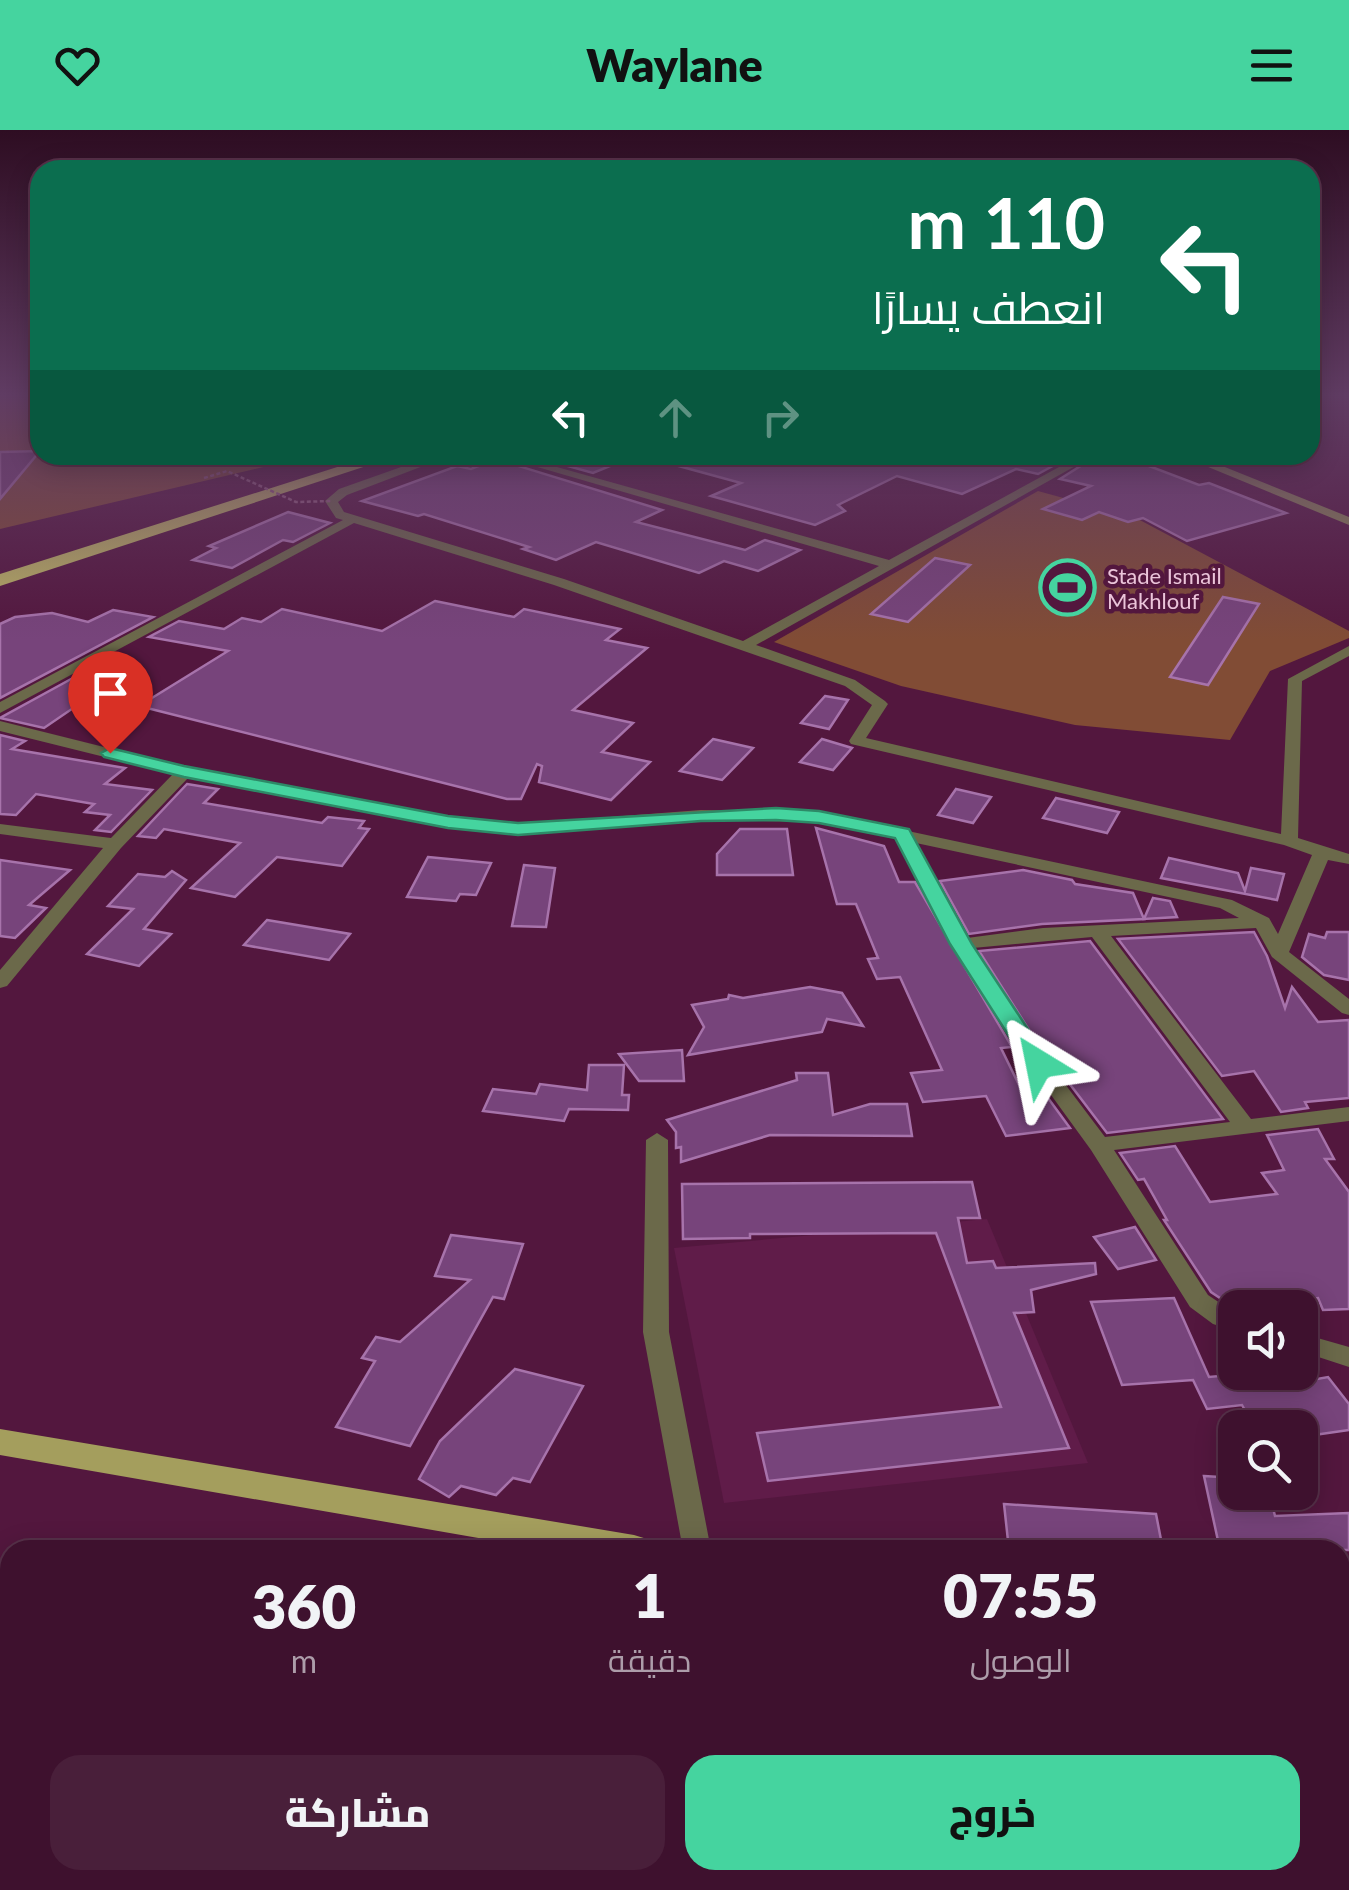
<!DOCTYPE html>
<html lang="ar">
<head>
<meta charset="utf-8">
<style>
	body { margin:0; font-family:Lato,Cairo,sans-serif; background:#491f3a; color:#f1f3f6; direction:rtl; height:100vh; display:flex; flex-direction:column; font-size:38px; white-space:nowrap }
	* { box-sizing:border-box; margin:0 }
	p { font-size:32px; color:#ad9daa }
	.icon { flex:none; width:55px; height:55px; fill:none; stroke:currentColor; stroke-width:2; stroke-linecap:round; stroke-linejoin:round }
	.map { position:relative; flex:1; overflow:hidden; direction:ltr }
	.details { position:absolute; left:0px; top:1410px; width:1350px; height:350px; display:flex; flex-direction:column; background:#3e112e; border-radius:30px 30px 0 0; box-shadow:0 5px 25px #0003,0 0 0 2px #57314a; direction:rtl }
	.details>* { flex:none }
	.hud { position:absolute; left:30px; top:30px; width:1290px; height:305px; border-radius:30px; box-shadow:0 5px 25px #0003,0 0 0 2px #57314a; direction:rtl; background:#0b6e4f; color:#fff; overflow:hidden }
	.buttons { position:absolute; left:1218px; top:1160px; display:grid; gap:20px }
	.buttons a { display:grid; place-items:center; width:100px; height:100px; border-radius:20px; background:#3e112e; box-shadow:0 5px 25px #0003,0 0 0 2px #57314a; font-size:50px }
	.pin { position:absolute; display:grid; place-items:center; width:85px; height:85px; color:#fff; margin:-102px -42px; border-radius:50% 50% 50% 0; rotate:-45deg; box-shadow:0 0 10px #0007 }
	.pin .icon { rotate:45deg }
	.me { position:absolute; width:110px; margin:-55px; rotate:325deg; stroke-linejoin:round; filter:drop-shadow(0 0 8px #0008) }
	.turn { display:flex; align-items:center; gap:35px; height:210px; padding:0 50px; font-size:45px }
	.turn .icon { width:130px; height:130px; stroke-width:2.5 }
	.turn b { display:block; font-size:70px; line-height:85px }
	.lanes { display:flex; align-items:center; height:95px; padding:0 50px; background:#0003; justify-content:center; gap:50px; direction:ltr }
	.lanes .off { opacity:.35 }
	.eta { display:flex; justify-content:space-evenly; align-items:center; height:170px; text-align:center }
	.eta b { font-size:60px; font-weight:800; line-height:70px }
	.cta { display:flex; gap:20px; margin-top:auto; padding:20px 50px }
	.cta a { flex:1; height:115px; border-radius:30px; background:#45d49f; color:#111; font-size:40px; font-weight:800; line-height:115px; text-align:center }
	.cta a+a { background:#491f3a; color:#f1f3f6 }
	header { display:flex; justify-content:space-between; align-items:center; height:130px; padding:0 50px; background:#45d49f; color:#111; font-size:45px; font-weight:800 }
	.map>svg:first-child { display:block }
	.built { fill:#601c49 }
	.green { fill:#814c35 }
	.building { fill:#77447b; stroke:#a773ab; stroke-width:2.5 }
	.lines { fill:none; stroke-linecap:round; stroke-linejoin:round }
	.street { fill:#6b694a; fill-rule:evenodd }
	.secondary { fill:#8b8755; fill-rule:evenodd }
	.primary { fill:#a49e5d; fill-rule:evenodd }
	.highway { fill:#bab364; fill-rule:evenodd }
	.path-bridge { stroke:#925f7f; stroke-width:2.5; stroke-dasharray:4 2.5; stroke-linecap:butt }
	.route { fill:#45d49f; stroke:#2d8a67; stroke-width:2.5 }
	.labels { text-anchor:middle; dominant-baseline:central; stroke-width:9; stroke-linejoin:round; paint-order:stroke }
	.far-poi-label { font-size:22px; fill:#ebc5da; stroke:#53173e; text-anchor:start }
</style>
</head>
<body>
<header><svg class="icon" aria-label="menu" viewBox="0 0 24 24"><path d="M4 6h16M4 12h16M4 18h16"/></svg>Waylane<svg class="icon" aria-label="heart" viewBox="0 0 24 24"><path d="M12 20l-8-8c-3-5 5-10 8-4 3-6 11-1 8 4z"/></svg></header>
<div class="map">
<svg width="1349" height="1760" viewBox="0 0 1349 1760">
	<rect width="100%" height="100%" fill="#53173e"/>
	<polygon class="built" points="987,1089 1088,1333 724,1373 674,1118"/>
	<g class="green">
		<polygon points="0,264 40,264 40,325 314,325 0,399"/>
		<polygon points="1038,361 1136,388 1349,501 1349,508 1270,541 1230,610 1075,595 901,556 774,512"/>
	</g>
	<g class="building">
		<polygon points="40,321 0,369 0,322"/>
		<polygon points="528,325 635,325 635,326 593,343"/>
		<polygon points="665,325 1073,325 1038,344 1016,339 962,364 897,346 838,375 845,381 815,395 711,366 741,353 664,332"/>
		<polygon points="1098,325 1120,325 1199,355 1209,353 1286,383 1187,411 1143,388 1128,392 1099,382 1082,390 1043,379 1091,356 1060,349"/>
		<polygon points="496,329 662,380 636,392 745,420 765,410 800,420 758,441 724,431 699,443 596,412 556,430 523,419 529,417 424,384 418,386 362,371 457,336 471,339"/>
		<polygon points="288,382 330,393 293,412 283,410 232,438 193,430 216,418 209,416"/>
		<polygon points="935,428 970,435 908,492 871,484"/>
		<polygon points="1223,467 1259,474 1208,555 1170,547"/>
		<polygon points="435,471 514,487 524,479 620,499 606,510 647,518 573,580 633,593 602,622 650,632 611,670 539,652 542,636 537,634 521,669 507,669 139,576 228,521 149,507 179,491 224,499 242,488 261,492 282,479 382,501"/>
		<polygon points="113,480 153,487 0,568 0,494 15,487 52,483 88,492"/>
		<polygon points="73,548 107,555 44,598 0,588"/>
		<polygon points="825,566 848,570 829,599 801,593"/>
		<polygon points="0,605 25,611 12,619 125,638 105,654 152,660 111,702 95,700 110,685 85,682 94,674 36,664 16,685 0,684"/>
		<polygon points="713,609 753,618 722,650 680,641"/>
		<polygon points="822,609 852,618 833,640 800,632"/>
		<polygon points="187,654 218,659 204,673 322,693 328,687 364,691 359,698 369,699 342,736 277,727 235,767 191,758 240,713 164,699 156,708 138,706"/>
		<polygon points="956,659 991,667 973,693 938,685"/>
		<polygon points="1056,668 1119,682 1107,703 1043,688"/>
		<polygon points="816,698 884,716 899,752 915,752 1012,917 1001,918 1021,959 1040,957 1070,998 1006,1006 986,966 923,972 911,943 942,940 900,847 877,849 868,829 878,828 856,774 837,774"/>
		<polygon points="740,699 787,699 793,745 717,745 717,724"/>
		<polygon points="428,727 491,733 476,765 460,764 456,771 407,767"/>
		<polygon points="1169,728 1238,743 1245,761 1251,738 1284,744 1277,770 1161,748"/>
		<polygon points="0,730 70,740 29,775 46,778 15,808 0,806"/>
		<polygon points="524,735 555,738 546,797 512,796"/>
		<polygon points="1023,740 1072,750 1075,754 1133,763 1144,789 1042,794 969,804 940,751"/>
		<polygon points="172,741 186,750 144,799 171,804 139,836 87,824 133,779 108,776 138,744 165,747"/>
		<polygon points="1153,768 1170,771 1177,787 1144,789"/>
		<polygon points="267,790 350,804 329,830 244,815"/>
		<polygon points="1254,802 1267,826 1285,878 1292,857 1318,892 1349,890 1349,968 1305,972 1308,978 1281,982 1254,941 1222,946 1118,809"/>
		<polygon points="1327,802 1349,802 1349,850 1324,845 1302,827 1309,804 1325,808"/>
		<polygon points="1090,811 1223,989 1107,1003 1069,953 1048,914 1040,915 1031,903 979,821"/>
		<polygon points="810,857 842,863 863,896 827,889 822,902 688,925 704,897 692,875 728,869 729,865 743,868"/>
		<polygon points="682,920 684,951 639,951 619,924"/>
		<polygon points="589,935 624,935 622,965 629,965 628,980 569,979 564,991 483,981 493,959 536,964 540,954 587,960"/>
		<polygon points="796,943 828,943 833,985 870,974 907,974 912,1006 770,1005 681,1032 681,1017 676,1018 676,1002 667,990 797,950"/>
		<polygon points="1318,999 1334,1029 1325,1029 1349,1062 1349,1179 1323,1180 1318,1168 1235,1178 1211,1162 1164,1090 1167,1090 1144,1049 1138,1050 1120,1023 1175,1016 1210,1072 1277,1064 1262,1043 1284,1040 1267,1005"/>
		<polygon points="972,1052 980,1088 958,1088 967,1133 993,1131 996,1138 1095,1133 1096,1144 1031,1160 1034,1182 1014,1183 1069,1318 768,1351 757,1303 1001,1277 936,1103 750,1104 750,1108 683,1109 682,1054"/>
		<polygon points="1135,1097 1156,1130 1118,1139 1094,1107"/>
		<polygon points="451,1105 523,1114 504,1169 493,1167 410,1316 336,1297 375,1231 362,1228 376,1207 400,1212 470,1150 435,1146"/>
		<polygon points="1174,1168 1209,1247 1264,1242 1271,1257 1328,1247 1349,1274 1349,1300 1300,1307 1300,1298 1255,1298 1242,1275 1207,1279 1193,1250 1122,1255 1091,1172"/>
		<polygon points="515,1239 583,1256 530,1352 513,1348 496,1365 461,1356 449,1367 419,1349 440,1311"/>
		<polygon points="1204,1346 1235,1348 1235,1362 1269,1362 1275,1386 1349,1383 1349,1420 1220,1420"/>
		<polygon points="1004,1374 1156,1384 1163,1420 1009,1420"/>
	</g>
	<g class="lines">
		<g class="street">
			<path d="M 435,325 L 452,325 L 347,365 L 338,372 L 344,382 L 564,449 L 743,511 L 879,436 L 496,325 L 514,325 L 889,430 L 1081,325 L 1095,325 L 756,515 L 855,550 L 885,571 L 888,574 L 866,608 L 1281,704 L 1288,549 L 1349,516 L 1349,526 L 1302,551 L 1298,708 L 1349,724 L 1349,734 L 1328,730 L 1289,822 L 1349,869 L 1349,885 L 1342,883 L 1272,827 L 1256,798 L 1111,806 L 1251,989 L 1349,977 L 1349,991 L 1114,1020 L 1208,1165 L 1235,1183 L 1235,1201 L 1213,1194 L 1190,1177 L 1091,1020 L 1009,907 L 952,814 L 896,709 L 819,692 L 701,690 L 518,704 L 448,697 L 188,648 L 121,718 L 7,856 L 0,858 L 0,840 L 103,718 L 0,704 L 0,694 L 111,708 L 173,644 L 0,601 L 0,591 L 184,637 L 448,687 L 518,694 L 701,680 L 819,682 L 1232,770 L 1269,788 L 1278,804 L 1312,725 L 1284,715 L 851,614 L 849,611 L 872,575 L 845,556 L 554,455 L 354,393 L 0,583 L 0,572 L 343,390 L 336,388 L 325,371 L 339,359 ZM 916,713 L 1220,778 L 1239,788 L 1043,798 L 967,808 ZM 1092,807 L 1230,992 L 1105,1007 L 1028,905 L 973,818 Z"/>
			<polygon points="657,1003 668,1010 669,1202 711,1420 683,1420 643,1202 646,1010"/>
			<polygon points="1300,1203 1349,1217 1349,1237 1300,1221"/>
			<polygon points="760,1750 794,1750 797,1760 763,1760"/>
			<polygon points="1265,1750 1299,1750 1303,1760 1269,1760"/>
		</g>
		<polygon class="secondary" points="1179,325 1195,325 1349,387 1349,395"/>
		<g class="primary">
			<polygon points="0,1299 634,1405 647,1409 652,1420 548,1420 0,1325"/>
			<rect x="1340" y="1462" width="9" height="32"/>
		</g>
		<polygon class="highway" points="375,325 400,325 0,456 0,444"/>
		<polyline class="path-bridge" points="204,348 227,341 296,372 331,371"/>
	</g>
	<linearGradient id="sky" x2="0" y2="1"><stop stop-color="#2e0d22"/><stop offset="0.52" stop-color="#603c63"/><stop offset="1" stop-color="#603c63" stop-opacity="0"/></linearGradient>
	<rect width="1349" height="510" fill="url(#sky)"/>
	<polygon class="route" points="110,618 184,636 448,686 518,693 776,678 819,681 909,699 972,814 1051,934 1039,941 1030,939 950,814 895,708 819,693 776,690 701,691 518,705 448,698 184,647 104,627 101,623"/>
	<defs>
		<symbol id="stadium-ring" viewBox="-11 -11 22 22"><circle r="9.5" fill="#53173e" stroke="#45d49f" stroke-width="1.5"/><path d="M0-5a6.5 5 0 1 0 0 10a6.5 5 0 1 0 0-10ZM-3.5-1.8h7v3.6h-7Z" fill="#45d49f"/></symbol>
	</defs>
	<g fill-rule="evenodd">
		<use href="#stadium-ring" x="1036" y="426" width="63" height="63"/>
	</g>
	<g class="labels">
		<g class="far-poi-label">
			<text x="1107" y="445">Stade Ismail<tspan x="1107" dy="25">Makhlouf</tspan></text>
		</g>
	</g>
</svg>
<div class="buttons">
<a><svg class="icon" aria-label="sound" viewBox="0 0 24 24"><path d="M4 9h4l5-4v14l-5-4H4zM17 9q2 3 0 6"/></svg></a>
<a><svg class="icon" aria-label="search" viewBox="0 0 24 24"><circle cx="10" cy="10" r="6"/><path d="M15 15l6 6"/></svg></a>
</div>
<div class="pin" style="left:110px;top:623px;background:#d93025"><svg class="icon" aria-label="arrive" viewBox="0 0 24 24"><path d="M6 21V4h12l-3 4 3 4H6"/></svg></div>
<svg class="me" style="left:1039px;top:934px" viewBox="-20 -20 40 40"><path d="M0-17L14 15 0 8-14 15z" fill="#45d49f" stroke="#fff" stroke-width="4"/></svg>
<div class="hud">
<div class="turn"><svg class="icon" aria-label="left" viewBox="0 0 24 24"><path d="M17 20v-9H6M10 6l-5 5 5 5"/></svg><div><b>110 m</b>انعطف يسارًا</div></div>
<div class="lanes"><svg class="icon" aria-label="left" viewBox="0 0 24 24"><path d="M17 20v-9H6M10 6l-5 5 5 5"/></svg><svg class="icon off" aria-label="ahead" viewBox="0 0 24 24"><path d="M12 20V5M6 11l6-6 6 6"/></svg><svg class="icon off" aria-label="right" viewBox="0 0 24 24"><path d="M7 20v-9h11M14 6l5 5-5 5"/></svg></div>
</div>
<section class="details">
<div class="eta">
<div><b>07:55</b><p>الوصول</p></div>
<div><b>1</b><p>دقيقة</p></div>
<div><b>360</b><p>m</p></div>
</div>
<div class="cta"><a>خروج</a><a>مشاركة</a></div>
</section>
</div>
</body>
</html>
